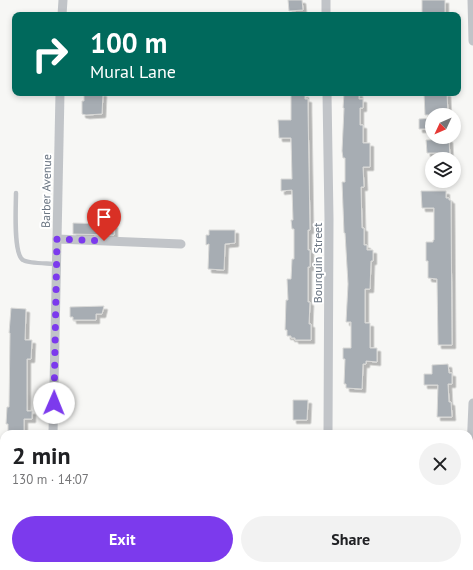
<!DOCTYPE html>
<html lang="en">
<head>
<meta charset="utf-8">
<style>
	body { margin:0; font-family:"PT Sans",sans-serif; background:#f2f2f2; color:#202124; height:100vh; display:flex; flex-direction:column; font-size:15px; white-space:nowrap }
	* { box-sizing:border-box; margin:0 }
	p { font-size:13px; color:#757577 }
	.icon { flex:none; width:22px; height:22px; fill:none; stroke:currentColor; stroke-width:2; stroke-linecap:round; stroke-linejoin:round }
	.map { position:relative; flex:1; overflow:hidden }
	.side { position:absolute; left:0px; top:430px; width:473px; height:140px; display:flex; flex-direction:column; background:#fff; border-radius:12px 12px 0 0; box-shadow:0 2px 6px #0003 }
	.side>* { flex:none }
	.top-card { position:absolute; left:12px; top:12px; width:449px; height:84px; border-radius:8px; box-shadow:0 2px 6px #0003; background:#00695c; color:#fff; overflow:hidden }
	.needle { width:26px; rotate:226deg }
	.controls { position:absolute; left:425px; top:108px; display:grid; gap:8px }
	.controls a { display:grid; place-items:center; width:36px; height:36px; border-radius:50%; background:#fff; box-shadow:0 2px 6px #0003; font-size:20px }
	.pin { position:absolute; display:grid; place-items:center; width:34px; height:34px; color:#fff; margin:-41px -17px; border-radius:50% 50% 50% 0; rotate:-45deg; box-shadow:0 0 4px #0007 }
	.pin .icon { rotate:45deg }
	.me { position:absolute; width:44px; margin:-22px; rotate:1deg; stroke-linejoin:round; filter:drop-shadow(0 0 3px #0008) }
	.turn { display:flex; align-items:center; gap:14px; height:84px; padding:0 12px; font-size:18px }
	.turn .icon { width:52px; height:52px; stroke-width:2.5 }
	.turn b { display:block; font-size:28px; line-height:34px }
	.round { display:grid; place-items:center; flex:none; width:42px; height:42px; border-radius:21px; background:#f2f2f2 }
	.summary { display:flex; align-items:center; justify-content:space-between; height:68px; padding:0 12px }
	h1 { font-size:24px; font-weight:800; line-height:30px }
	.button { display:flex; gap:8px; margin-top:auto; padding:8px 12px }
	.button a { flex:1; height:46px; border-radius:24px; background:#7c3aed; color:#fff; font-size:16px; font-weight:800; line-height:46px; text-align:center }
	.button a+a { background:#f2f2f2; color:#202124 }
	.map>svg:first-child { display:block }
	.building { fill:#a7adb3; stroke:#d9d9d7; filter:url(#shadow) }
	.lines { fill:none; stroke-linecap:round; stroke-linejoin:round }
	.secondary-casing { stroke:#b2b6ba; stroke-width:13 }
	.lane { stroke:#c1c4c8; stroke-width:4.5 }
	.street { stroke:#c1c4c8; stroke-width:9 }
	.secondary { stroke:#fff; stroke-width:12 }
	.route { stroke:#7c3aed; stroke-width:7; stroke-dasharray:0 12.6 }
	.labels { text-anchor:middle; dominant-baseline:central; stroke-width:4; stroke-linejoin:round; paint-order:stroke }
	.street-label { font-size:12px; fill:#6a7582; stroke:#fff }
</style>
</head>
<body>
<div class="map">
<svg width="473" height="570" viewBox="0 0 473 570">
	<defs>
		<filter id="shadow"><feDropShadow dx="3.5" dy="3.5" stdDeviation="0" flood-color="#0004"/></filter>
	</defs>
	<rect width="100%" height="100%" fill="#f7f7f5"/>
	<g class="building">
		<polygon points="288,0 302,0 303,10 289,11"/>
		<rect x="422" y="0" width="23" height="15"/>
		<polygon points="84,93 103,93 102,114 86,115 82,114 82,101 84,101"/>
		<polygon points="344,93 359,93 359,99 363,99 363,108 360,108 360,125 363,125 363,143 370,143 370,167 363,167 364,187 361,187 362,228 364,228 364,245 367,245 367,250 373,250 373,261 371,261 370,289 365,289 365,323 370,323 370,348 377,348 377,362 366,361 366,364 363,364 362,389 346,388 346,384 344,384 345,359 343,359 343,348 351,348 351,322 346,322 348,284 345,233 344,233 342,182 345,182 345,158 343,158 342,151 344,108 343,108"/>
		<polygon points="430,93 447,93 448,115 425,115 424,94 430,94"/>
		<polygon points="305,94 305,99 308,99 308,109 310,230 308,230 308,250 310,250 310,267 308,267 308,302 310,302 309,324 311,324 311,340 295,340 295,338 291,338 291,336 287,336 287,330 285,330 286,300 288,300 287,279 291,279 292,259 294,259 294,229 292,229 291,220 293,220 292,190 281,191 281,179 292,179 291,138 279,138 278,120 291,120 291,95"/>
		<polygon points="432,118 432,129 419,129 419,119"/>
		<polygon points="449,139 450,158 439,158 439,153 427,153 426,140"/>
		<polygon points="421,191 446,191 446,198 449,198 449,200 451,200 452,345 438,345 437,279 428,278 428,261 426,261 426,242 433,242 433,240 434,240 434,208 422,208"/>
		<polygon points="73,223 114,224 114,235 73,234"/>
		<polygon points="209,230 235,230 235,243 225,244 224,270 208,269 209,244 206,245 206,235 209,235"/>
		<polygon points="104,306 102,314 96,314 96,320 73,320 73,317 70,317 70,307"/>
		<polygon points="11,308 26,309 25,340 32,340 31,359 27,359 27,411 32,411 32,419 24,419 24,432 8,431 8,424 6,424 7,407 9,407 10,333 9,333"/>
		<polygon points="448,364 449,373 452,373 452,384 448,384 449,402 451,402 452,417 437,417 438,385 424,385 424,374 432,374 432,365"/>
		<polygon points="293,400 308,400 307,420 293,420"/>
	</g>
	<g class="lines">
		<defs>
			<g id="secondary">
				<polyline points="469,504 473,504"/>
				<polyline points="0,512 4,512"/>
			</g>
		</defs>
		<use href="#secondary" class="secondary-casing"/>
		<path class="lane" d="M 16,193 C 16,205 13,254 23,260 C 29,264 48,263 57,264"/>
		<g class="street">
			<polyline points="326,0 326,15"/>
			<polyline points="472,0 473,41"/>
			<polyline points="62,15 63,0"/>
			<polyline points="327,93 329,219 328,434"/>
			<polyline points="57,239 181,244"/>
			<polyline points="53,434 60,93"/>
			<polyline points="0,446 4,448"/>
			<polyline points="469,497 473,403"/>
			<polyline points="469,522 470,570"/>
			<polyline points="142,566 142,570"/>
			<polyline points="334,566 334,570"/>
		</g>
		<use href="#secondary" class="secondary"/>
	</g>
	<g class="lines">
		<polyline class="route" points="54,403 57,239 104,241"/>
	</g>
	<g class="labels">
		<g class="street-label">
			<text transform="translate(46 191) rotate(-89)">Barber Avenue</text>
			<text transform="translate(317 263) rotate(-90)">Bourquin Street</text>
		</g>
	</g>
</svg>
<div class="controls">
<a><svg class="needle" viewBox="-14 -14 28 28"><path d="M0-13l5 13h-10z" fill="#e53935"/><path d="M0 13l5-13h-10z" fill="#757577"/></svg></a>
<a><svg class="icon" aria-label="layers" viewBox="0 0 24 24"><path d="M12 4l9 5-9 5-9-5zM3 14l9 5 9-5"/></svg></a>
</div>
<div class="pin" style="left:104px;top:241px;background:#d93025"><svg class="icon" aria-label="arrive" viewBox="0 0 24 24"><path d="M6 21V4h12l-3 4 3 4H6"/></svg></div>
<svg class="me" style="left:54px;top:403px" viewBox="-20 -20 40 40"><circle r="19" fill="#fff"/><path d="M0-13L10 11 0 6-10 11z" fill="#7c3aed"/></svg>
<div class="top-card">
<div class="turn"><svg class="icon" aria-label="right" viewBox="0 0 24 24"><path d="M7 20v-9h11M14 6l5 5-5 5"/></svg><div><b>100 m</b>Mural Lane</div></div>
</div>
<section class="side">
<div class="summary"><div><h1>2 min</h1><p>130 m · 14:07</p></div><a class="round"><svg class="icon" aria-label="close" viewBox="0 0 24 24"><path d="M6 6l12 12M18 6L6 18"/></svg></a></div>
<div class="button"><a>Exit</a><a>Share</a></div>
</section>
</div>
</body>
</html>
